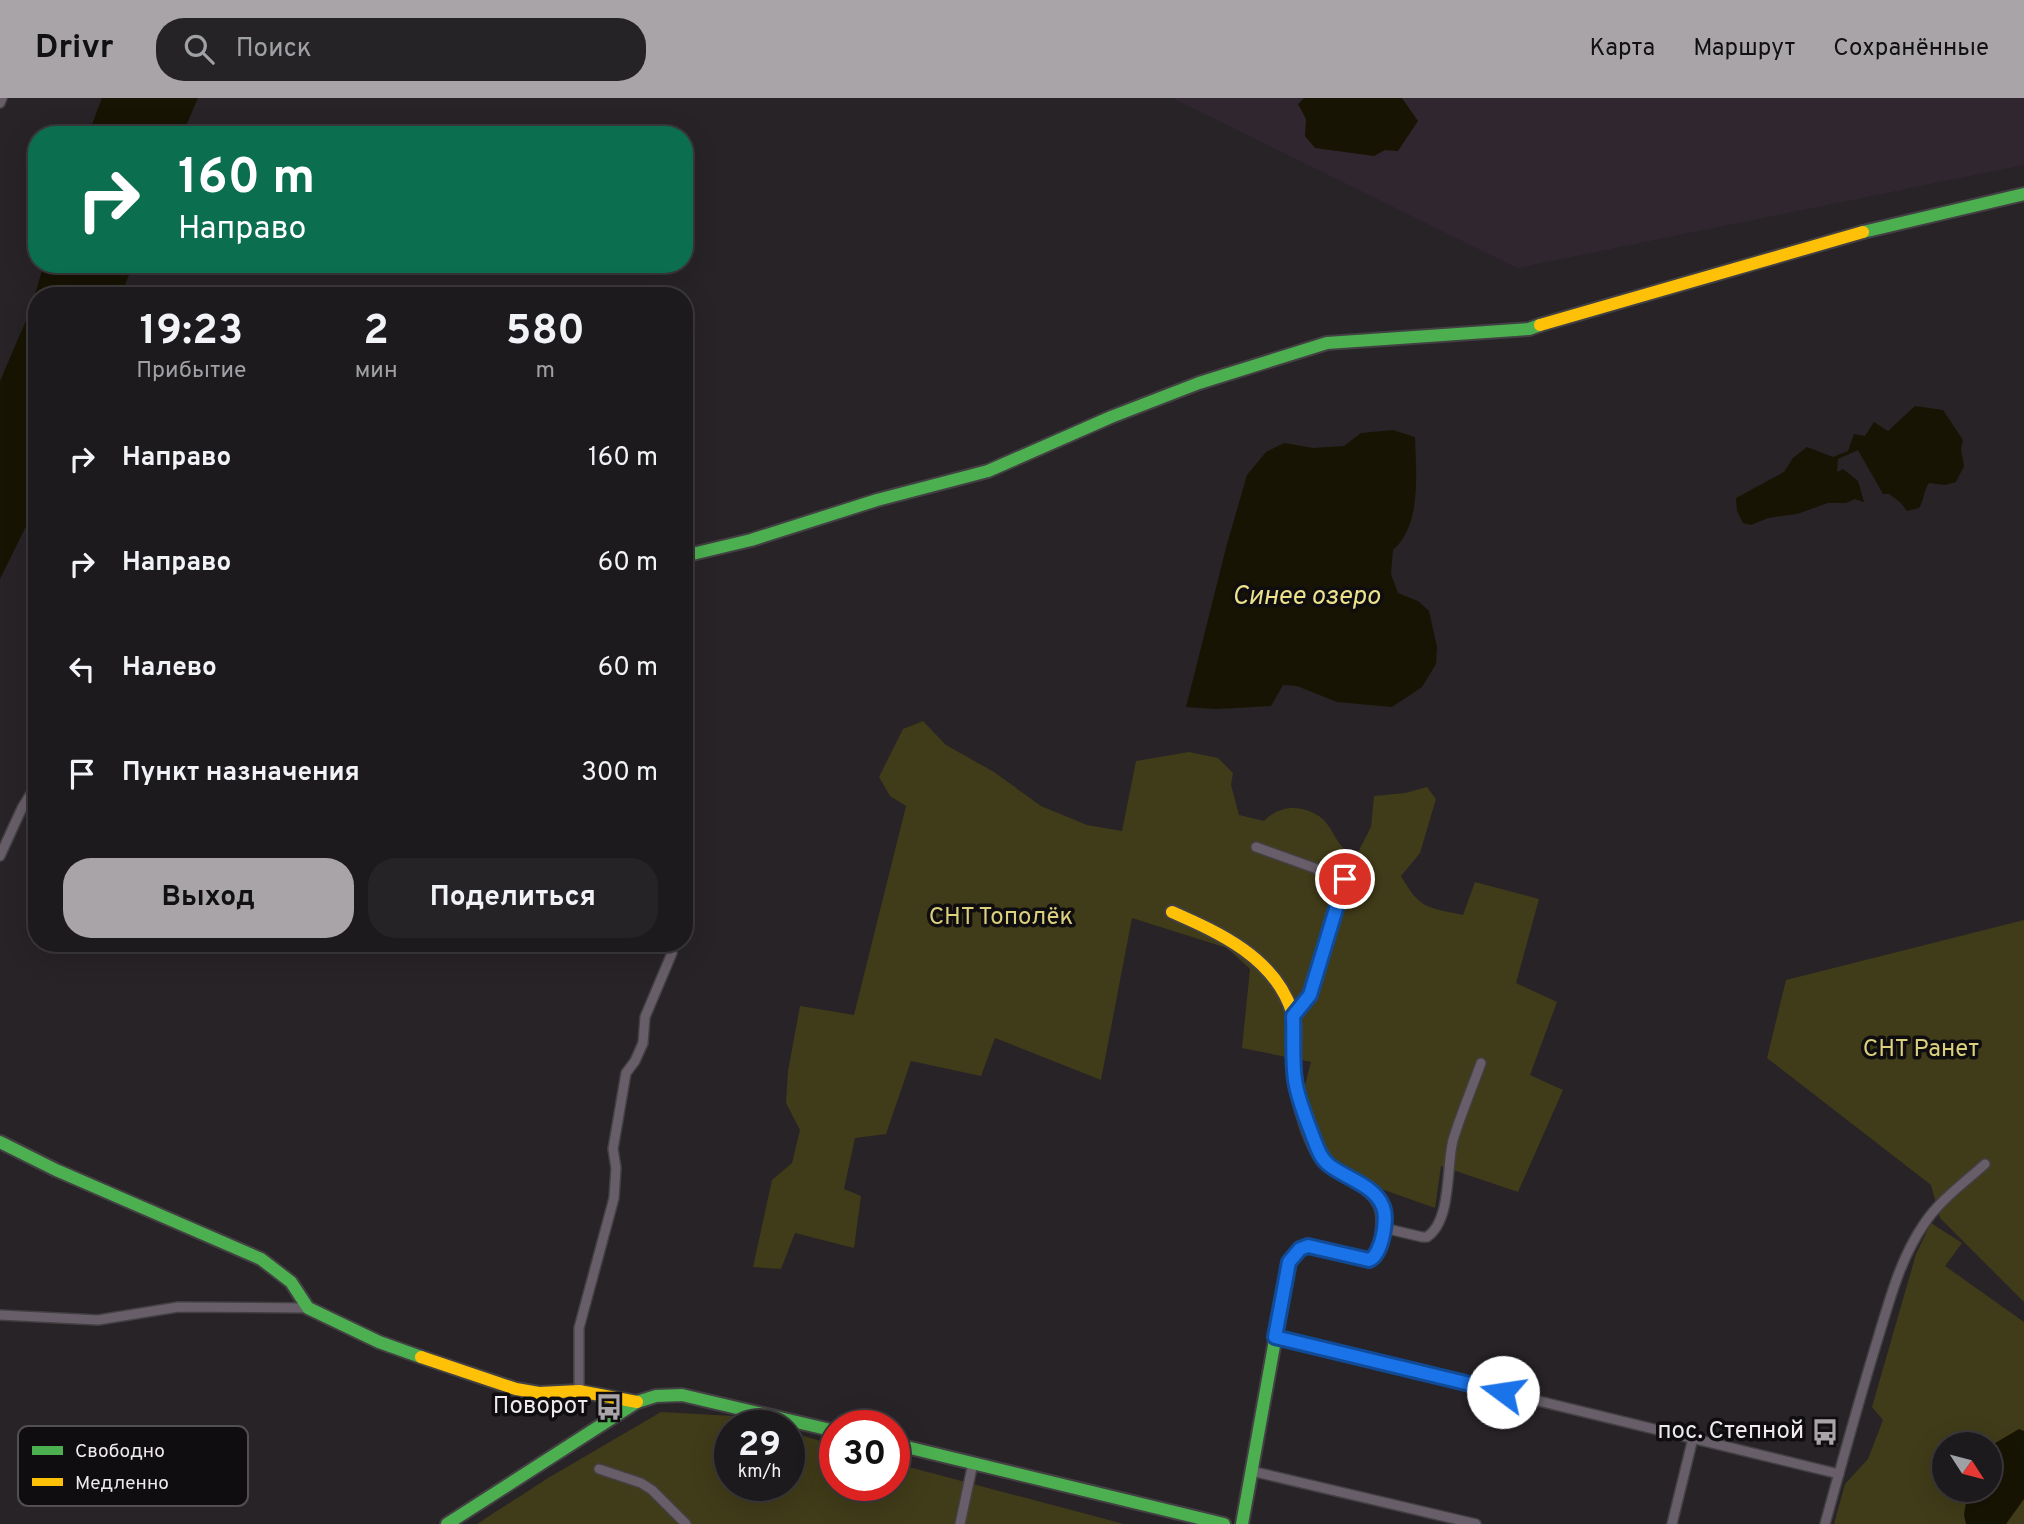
<!DOCTYPE html>
<html lang="ru">
<head>
<meta charset="utf-8">
<style>
	body { margin:0; font-family:Overpass,sans-serif; background:#252326; color:#f1f3f6; height:100vh; display:flex; flex-direction:column; font-size:26px; white-space:nowrap }
	* { box-sizing:border-box; margin:0 }
	p { font-size:23px; color:#a0a1a4 }
	.icon { flex:none; width:38px; height:38px; fill:none; stroke:currentColor; stroke-width:2; stroke-linecap:round; stroke-linejoin:round }
	.map { position:relative; flex:1; overflow:hidden }
	.details { position:absolute; left:28px; top:189px; width:665px; height:665px; display:flex; flex-direction:column; background:#1d1a1d; border-radius:28px; box-shadow:0 7px 28px #0002,0 0 0 2px #3b383b }
	.details>* { flex:none }
	.banner { position:absolute; left:28px; top:28px; width:665px; height:147px; border-radius:28px; box-shadow:0 7px 28px #0002,0 0 0 2px #3b383b; background:#0b6e4f; color:#fff; overflow:hidden }
	.needle { width:46px; rotate:126deg }
	.controls { position:absolute; left:1932px; top:1334px; display:grid; gap:14px }
	.controls a { display:grid; place-items:center; width:70px; height:70px; border-radius:50%; background:#1d1a1d; box-shadow:0 7px 28px #0002,0 0 0 2px #3b383b; font-size:35px }
	.speed { position:absolute; left:714px; top:1312px; display:flex; gap:14px; font-size:35px; font-weight:700; text-align:center }
	.speed>* { display:grid; place-content:center; width:91px; height:91px; border-radius:50%; background:#1d1a1d; box-shadow:0 7px 28px #0002,0 0 0 2px #3b383b; line-height:1 }
	.speed small { font-size:18px; font-weight:400 }
	.speed .limit { border:10px solid #d22; background:#fff; color:#111 }
	.pin { position:absolute; display:grid; place-items:center; width:60px; height:60px; color:#fff; margin:-30px; border:4px solid #fff; border-radius:50%; box-shadow:0 2px 7px #0007 }
	.me { position:absolute; width:77px; margin:-38px; rotate:284deg; stroke-linejoin:round; filter:drop-shadow(0 0 5px #0008) }
	.turn { display:flex; align-items:center; gap:24px; height:147px; padding:0 35px; font-size:32px }
	.turn .icon { width:91px; height:91px; stroke-width:2.5 }
	.turn b { display:block; font-size:49px; line-height:60px }
	.eta { display:flex; justify-content:space-evenly; align-items:center; height:119px; text-align:center }
	.eta b { font-size:42px; font-weight:700; line-height:49px }
	.primary-button { display:flex; gap:14px; margin-top:auto; padding:14px 35px }
	.primary-button a { flex:1; height:80px; border-radius:28px; background:#a8a4a8; color:#111; font-size:28px; font-weight:700; line-height:80px; text-align:center }
	.primary-button a+a { background:#252326; color:#f1f3f6 }
	ul { padding:0; list-style:none }
	li { display:flex; align-items:center; gap:21px; height:105px; padding:0 35px }
	li div { flex:1 }
	li b { display:block; font-size:26px }
	li em { font-style:normal }
	header { display:flex; align-items:center; gap:42px; box-sizing:border-box; height:98px; padding:0 35px; background:#a8a4a8; color:#111 }
	header strong { font-size:33px }
	nav { display:flex; gap:38px; margin-inline-start:auto; font-size:24px }
	.search { width:490px; height:63px; background:#252326; display:flex; align-items:center; gap:18px; box-sizing:border-box; padding:0 24px; border-radius:28px; color:#a0a1a4; font-size:26px }
	.map>svg:first-child { display:block }
	.built { fill:#302630 }
	.green { fill:#403b18; fill-rule:evenodd }
	.water { fill:#181404 }
	.lines { fill:none; stroke-linecap:round; stroke-linejoin:round }
	.street-casing { stroke:#424042; stroke-width:12 }
	.fast-casing { stroke:#424042; stroke-width:16 }
	.slow-casing { stroke:#424042; stroke-width:16 }
	.street { stroke:#685e69; stroke-width:9 }
	.fast { stroke:#4caf50; stroke-width:12 }
	.slow { stroke:#ffc107; stroke-width:12 }
	.route-casing { stroke:#114b97; stroke-width:18 }
	.route { stroke:#1a73e8; stroke-width:12 }
	.labels { text-anchor:middle; dominant-baseline:central; stroke-width:7; stroke-linejoin:round; paint-order:stroke }
	.park-label { font-size:24px; fill:#dbd07b; stroke:#0f0d0f }
	.poi-label { font-size:24px; fill:#ede9ed; stroke:#0f0d0f; text-anchor:end }
	.water-label { font-size:26px; font-style:italic; fill:#ece28c; stroke:#0f0d0f }
	.key { fill:#0f0d0f; stroke:#524f52; stroke-width:2 }
	.key-label { font-size:19px; fill:#ede9ed }
</style>
</head>
<body>
<header>
<strong>Drivr</strong>
<div class="search"><svg class="icon" aria-label="search" viewBox="0 0 24 24"><circle cx="10" cy="10" r="6"/><path d="M15 15l6 6"/></svg>Поиск</div>
<nav><a>Карта</a><a>Маршрут</a><a>Сохранённые</a></nav>
</header>
<div class="map">
<svg width="2024" height="1426" viewBox="0 0 2024 1426">
	<rect width="100%" height="100%" fill="#272327"/>
	<polygon class="built" points="1176,0 2024,0 2024,67 1517,170 1176,2"/>
	<g class="green">
		<path d="M 923,623 L 946,647 L 994,674 L 1041,708 L 1087,727 L 1122,733 L 1136,663 L 1189,654 L 1218,660 L 1233,675 L 1231,687 L 1239,717 L 1264,723 C 1279,707 1300,706 1319,718 C 1335,729 1335,751 1356,758 L 1371,729 L 1374,698 L 1405,695 L 1427,689 L 1436,701 L 1420,755 L 1401,778 C 1420,811 1426,809 1463,817 L 1475,784 L 1539,801 L 1516,885 L 1557,904 L 1530,977 L 1563,992 L 1518,1094 L 1441,1068 L 1435,1110 L 1367,1086 L 1322,1056 L 1302,998 L 1311,964 L 1242,950 L 1250,871 L 1227,850 L 1132,820 L 1101,982 L 995,940 L 981,978 L 911,963 L 886,1036 L 855,1040 L 844,1091 L 861,1098 L 854,1150 L 795,1135 L 781,1171 L 753,1169 L 772,1082 L 792,1065 L 800,1032 L 786,1005 L 788,973 L 800,908 L 854,917 L 906,708 L 890,698 L 879,679 L 903,631 Z"/>
		<polygon points="2024,822 2024,1204 1940,1120 1931,1087 1767,960 1786,882"/>
		<path d="M 1931,1125 L 1962,1145 L 1945,1168 L 2024,1224 L 2024,1426 L 1834,1426 L 1845,1386 L 1868,1361 L 1883,1322 L 1872,1309 L 1916,1156 ZM 1944,1346 L 1990,1346 L 1990,1391 L 1944,1391 Z"/>
		<polygon points="661,1314 734,1318 769,1328 730,1328 730,1388 789,1388 789,1334 835,1347 835,1388 894,1388 894,1365 1124,1426 477,1426 548,1380"/>
	</g>
	<g class="water">
		<polygon points="102,0 198,0 182,37 88,37"/>
		<polygon points="1304,0 1402,0 1418,23 1398,53 1385,52 1374,58 1315,50 1305,38 1306,21 1298,6"/>
		<polygon points="44,166 133,166 121,198 37,198 37,406 0,481 0,283 30,213"/>
		<path d="M 1915,308 L 1943,312 L 1963,342 L 1961,351 L 1964,368 L 1956,384 L 1945,387 L 1929,385 C 1923,394 1924,403 1919,410 L 1907,413 L 1900,404 L 1889,396 L 1883,396 L 1858,352 L 1838,361 L 1837,374 L 1843,371 L 1858,383 L 1864,404 L 1855,401 L 1846,405 L 1828,405 L 1797,416 L 1768,420 L 1751,427 L 1743,425 L 1737,413 L 1736,400 L 1784,374 L 1793,360 L 1807,349 L 1833,359 L 1848,353 L 1854,336 L 1865,338 L 1874,324 L 1888,333 Z"/>
		<path d="M 1393,332 L 1415,339 C 1416,374 1422,427 1393,452 L 1391,476 L 1398,495 L 1418,503 L 1429,513 L 1437,549 L 1436,566 L 1422,589 L 1392,609 L 1337,604 L 1297,588 L 1283,587 L 1271,608 L 1216,611 L 1186,609 L 1227,446 L 1247,377 L 1266,354 L 1284,345 L 1313,350 L 1344,348 L 1361,335 Z"/>
		<polygon points="2019,1331 2024,1333 2024,1401 2006,1426 1966,1426 1964,1417 1968,1391 1990,1391 1990,1348"/>
	</g>
	<g class="lines">
		<defs>
			<g id="street">
				<polyline points="0,5 2,0"/>
				<polyline points="1256,749 1345,781 1310,897 1293,917"/>
				<polyline points="0,758 22,710 37,686"/>
				<path d="M 1384,1130 L 1422,1139 L 1427,1139 C 1452,1122 1446,1069 1453,1042 C 1461,1016 1472,990 1481,965"/>
				<polyline points="0,1217 98,1222 178,1209 308,1210"/>
				<polyline points="1275,1239 1839,1376"/>
				<polyline points="579,1293 579,1230 614,1100 616,1070 613,1051 626,975 635,963 643,945 645,919 672,855"/>
				<polyline points="599,1371 641,1385 652,1392 686,1426"/>
				<polyline points="1251,1373 1476,1426"/>
				<polyline points="960,1426 973,1365"/>
				<polyline points="1672,1426 1693,1340"/>
				<path d="M 1825,1426 C 1842,1364 1859,1302 1878,1240 C 1890,1201 1900,1161 1924,1126 C 1939,1103 1964,1085 1985,1066"/>
			</g>
			<g id="fast">
				<polyline points="1863,134 2024,96"/>
				<polyline points="684,458 751,442 877,402 988,373 1111,319 1199,285 1327,245 1529,231 1540,227"/>
				<polyline points="0,1044 56,1072 261,1161 291,1184 308,1210 379,1244 421,1259"/>
				<polyline points="894,1346 1224,1426"/>
				<polyline points="447,1426 637,1304 656,1298 682,1297 835,1333"/>
				<path d="M 1242,1426 L 1289,1164 L 1299,1151 L 1308,1148 L 1369,1162 C 1377,1158 1379,1152 1381,1143 C 1387,1110 1381,1098 1353,1081"/>
			</g>
			<g id="slow">
				<polyline points="1540,227 1863,134"/>
				<path d="M 1172,814 C 1220,835 1275,860 1292,914 C 1298,931 1294,950 1294,968 C 1294,991 1309,1047 1325,1064 C 1332,1071 1344,1076 1353,1081"/>
				<polyline points="421,1259 516,1291 539,1295 579,1293 637,1304"/>
			</g>
		</defs>
		<use href="#street" class="street-casing"/>
		<use href="#fast" class="fast-casing"/>
		<use href="#slow" class="slow-casing"/>
		<use href="#street" class="street"/>
		<use href="#fast" class="fast"/>
		<use href="#slow" class="slow"/>
	</g>
	<g class="lines">
		<defs>
			<path id="route" d="M 1345,781 L 1310,897 L 1293,918 C 1294,939 1292,962 1295,982 C 1298,1002 1306,1020 1313,1039 C 1317,1049 1320,1060 1329,1067 C 1345,1080 1375,1087 1383,1109 C 1388,1121 1382,1157 1369,1162 L 1308,1148 L 1300,1151 L 1289,1164 L 1275,1239 L 1503,1294"/>
		</defs>
		<use href="#route" class="route-casing"/>
		<use href="#route" class="route"/>
	</g>
	<defs>
		<symbol id="bus-bare" viewBox="-9 -9 18 18"><path d="M-5-6H5V4H4V6H2V4H-2V6H-4V4H-5ZM-3.5-4V0h7V-4ZM-3.5 1.2v1.5H-2V1.2ZM2 1.2v1.5H3.5V1.2Z" fill="#a8a4a8" stroke="#0f0d0f" stroke-width="2.5" paint-order="stroke"/></symbol>
	</defs>
	<g fill-rule="evenodd">
		<use href="#bus-bare" x="590" y="1290" width="38" height="38"/>
		<use href="#bus-bare" x="1806" y="1315" width="38" height="38"/>
	</g>
	<g class="labels">
		<g class="park-label">
			<text x="1001" y="820">СНТ Тополёк</text>
			<text x="1921" y="952">СНТ Ранет</text>
		</g>
		<g class="poi-label">
			<text x="588" y="1309">Поворот</text>
			<text x="1804" y="1334">пос. Степной</text>
		</g>
		<g class="water-label">
			<text x="1306" y="499">Синее озеро</text>
		</g>
	</g>
	<rect x="18" y="1328" width="230" height="80" rx="10" class="key"/>
	<rect x="32" y="1348" width="31" height="9" fill="#4caf50"/>
	<rect x="32" y="1380" width="31" height="8" fill="#ffc107"/>
	<g class="key-label">
		<text x="75" y="1359">Свободно</text>
		<text x="75" y="1391">Медленно</text>
	</g>
</svg>
<div class="controls">
<a><svg class="needle" viewBox="-14 -14 28 28"><path d="M0-13l5 13h-10z" fill="#e53935"/><path d="M0 13l5-13h-10z" fill="#a0a1a4"/></svg></a>
</div>
<div class="speed"><div>29<small>km/h</small></div><div class="limit">30</div></div>
<div class="pin" style="left:1345px;top:781px;background:#d93025"><svg class="icon" aria-label="arrive" viewBox="0 0 24 24"><path d="M6 21V4h12l-3 4 3 4H6"/></svg></div>
<svg class="me" style="left:1503px;top:1294px" viewBox="-20 -20 40 40"><circle r="19" fill="#fff"/><path d="M0-13L10 11 0 6-10 11z" fill="#1a73e8"/></svg>
<div class="banner">
<div class="turn"><svg class="icon" aria-label="right" viewBox="0 0 24 24"><path d="M7 20v-9h11M14 6l5 5-5 5"/></svg><div><b>160 m</b>Направо</div></div>
</div>
<section class="details">
<div class="eta">
<div><b>19:23</b><p>Прибытие</p></div>
<div><b>2</b><p>мин</p></div>
<div><b>580</b><p>m</p></div>
</div>
<ul>
<li><svg class="icon" aria-label="right" viewBox="0 0 24 24"><path d="M7 20v-9h11M14 6l5 5-5 5"/></svg><div><b>Направо</b></div><em>160 m</em></li>
<li><svg class="icon" aria-label="right" viewBox="0 0 24 24"><path d="M7 20v-9h11M14 6l5 5-5 5"/></svg><div><b>Направо</b></div><em>60 m</em></li>
<li><svg class="icon" aria-label="left" viewBox="0 0 24 24"><path d="M17 20v-9H6M10 6l-5 5 5 5"/></svg><div><b>Налево</b></div><em>60 m</em></li>
<li><svg class="icon" aria-label="arrive" viewBox="0 0 24 24"><path d="M6 21V4h12l-3 4 3 4H6"/></svg><div><b>Пункт назначения</b></div><em>300 m</em></li>
</ul>
<div class="primary-button"><a>Выход</a><a>Поделиться</a></div>
</section>
</div>
</body>
</html>
